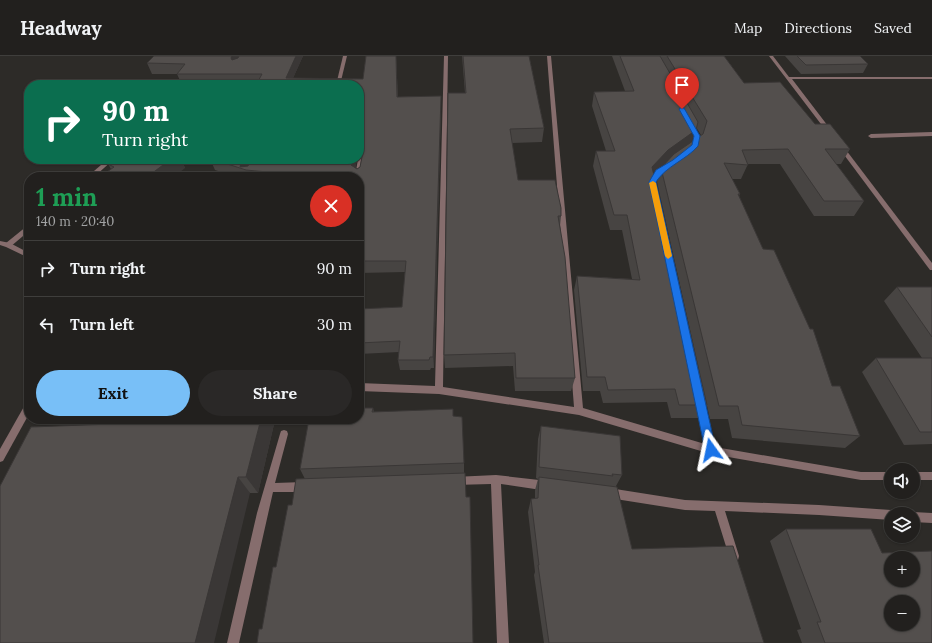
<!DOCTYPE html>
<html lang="en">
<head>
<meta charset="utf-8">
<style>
	body { margin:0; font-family:Lora,serif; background:#2a2827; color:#f1f3f6; height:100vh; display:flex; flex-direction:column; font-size:15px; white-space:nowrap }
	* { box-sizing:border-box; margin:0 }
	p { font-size:13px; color:#a2a3a4 }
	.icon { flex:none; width:22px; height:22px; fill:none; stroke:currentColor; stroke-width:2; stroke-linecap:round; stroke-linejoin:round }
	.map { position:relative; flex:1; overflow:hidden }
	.panel { position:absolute; left:24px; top:116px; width:340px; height:252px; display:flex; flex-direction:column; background:#22201e; border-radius:16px; box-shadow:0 1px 3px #0004,0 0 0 1px #3f3e3c }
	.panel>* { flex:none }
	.hud { position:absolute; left:24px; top:24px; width:340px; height:84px; border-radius:16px; box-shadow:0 1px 3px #0004,0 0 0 1px #3f3e3c; background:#0b6e4f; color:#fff; overflow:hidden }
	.buttons { position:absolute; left:884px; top:407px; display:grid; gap:8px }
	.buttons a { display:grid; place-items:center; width:36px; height:36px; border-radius:50%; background:#22201e; box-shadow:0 1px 3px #0004,0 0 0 1px #3f3e3c; font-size:20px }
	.pin { position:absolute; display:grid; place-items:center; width:34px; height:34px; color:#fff; margin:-41px -17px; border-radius:50% 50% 50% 0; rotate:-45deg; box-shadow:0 0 4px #0007 }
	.pin .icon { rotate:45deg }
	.me { position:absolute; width:44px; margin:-22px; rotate:348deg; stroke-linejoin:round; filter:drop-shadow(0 0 3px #0008) }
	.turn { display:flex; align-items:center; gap:14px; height:84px; padding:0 12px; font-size:18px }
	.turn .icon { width:52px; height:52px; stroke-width:2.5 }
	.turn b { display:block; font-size:28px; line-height:34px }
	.round { display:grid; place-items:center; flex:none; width:42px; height:42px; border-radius:21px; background:#2a2827 }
	.overview { display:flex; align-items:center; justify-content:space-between; height:68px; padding:0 12px }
	h1 { font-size:24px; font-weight:800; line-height:30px; color:#1e9e55 }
	.action { display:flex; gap:8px; margin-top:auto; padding:8px 12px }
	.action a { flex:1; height:46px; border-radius:24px; background:#78bff7; color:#111; font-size:16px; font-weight:800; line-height:46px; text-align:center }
	.action a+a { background:#2a2827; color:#f1f3f6 }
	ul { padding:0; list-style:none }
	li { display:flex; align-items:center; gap:12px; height:56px; padding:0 12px; border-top:1px solid #3f3e3c }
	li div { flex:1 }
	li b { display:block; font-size:15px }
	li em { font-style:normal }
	header { display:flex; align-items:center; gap:24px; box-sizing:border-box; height:56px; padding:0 20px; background:#22201e; border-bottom:1px solid #3f3e3c }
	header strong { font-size:19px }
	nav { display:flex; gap:22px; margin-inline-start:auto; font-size:14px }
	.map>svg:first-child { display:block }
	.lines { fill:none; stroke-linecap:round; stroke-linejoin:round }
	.lane { fill:#866d6d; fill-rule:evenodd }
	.street { fill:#866d6d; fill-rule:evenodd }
	.wall { fill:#474442; fill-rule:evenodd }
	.shaded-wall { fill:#3a3736 }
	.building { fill:#534f4d; stroke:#3a3736; fill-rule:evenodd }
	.route { fill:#1a73e8; stroke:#114b97 }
	.slow { fill:#f59e0b }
</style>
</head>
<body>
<header>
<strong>Headway</strong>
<nav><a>Map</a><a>Directions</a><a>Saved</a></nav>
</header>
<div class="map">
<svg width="932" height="587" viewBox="0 0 932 587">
	<rect width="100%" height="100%" fill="#2d2b28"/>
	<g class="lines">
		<g class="lane">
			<polygon points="108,103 114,103 94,121 87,121"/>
			<polygon points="27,170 29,170 29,175 10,191 6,191 6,187"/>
		</g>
		<g class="street">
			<polygon points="343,0 347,0 340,29 336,29"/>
			<polygon points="444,0 448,0 443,331 574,351 547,0 551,0 583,352 705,388 696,346 697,343 700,342 703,343 704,346 715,391 861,416 891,416 891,424 861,424 711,398 579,359 439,338 359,335 359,327 435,330"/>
			<polygon points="769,0 773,0 789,21 932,21 932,23 792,23 831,74 831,76 827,76"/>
			<polygon points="688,67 692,67 700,80 696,92 691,91 694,80 687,68"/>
			<polygon points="932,76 932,80 871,82 868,80 871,78"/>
			<polygon points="839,90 843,90 932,207 932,214 930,214 839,92"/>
			<polygon points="359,97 361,98 364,102 361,121 359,123 359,121 355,121"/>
			<polygon points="670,107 672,108 672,110 661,117 655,126 657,131 656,132 652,132 649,126 657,115"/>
			<polygon points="0,185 10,187 29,197 29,202 6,191 0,189"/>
			<polygon points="29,346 29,358 3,405 0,406 0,393 26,347"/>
			<polygon points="284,374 287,375 288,378 275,427 304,426 307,428 309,431 307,434 304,436 273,436 239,587 227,587 257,457 280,378 281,375"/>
			<rect x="913" y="416" width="19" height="8"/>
			<polygon points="496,419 548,425 551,427 553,430 551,433 548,435 501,428 509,587 497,587 491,428 454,429 451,428 449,425 451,422 454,421"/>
			<polygon points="609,432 685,444 819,449 891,454 895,456 896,458 891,458 891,464 819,459 725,455 739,500 738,504 734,505 730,504 729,500 715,455 685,454 609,442 606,440 604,437 606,434"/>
			<polygon points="913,456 932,457 932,467 913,466 913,458 909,458"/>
		</g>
	</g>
	<g class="wall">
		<polygon points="154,0 303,0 293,22 363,23 366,0 396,0 398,41 441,40 441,51 434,312 431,312 430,314 400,314 398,304 399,296 359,298 359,253 402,251 405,216 359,217 359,121 237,121 215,114 210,103 357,103 355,112 357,113 360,111 362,97 359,96 359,29 182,29 177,18 152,18 147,7"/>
		<polygon points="462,0 529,0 544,72 542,86 512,87 518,124 561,160 560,170 575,322 571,335 515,335 513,310 445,312 444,299 465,37"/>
		<path d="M 612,0 L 724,0 L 744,27 L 815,68 L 850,93 L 841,108 L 836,108 L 864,145 L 854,160 L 814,160 L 780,108 L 748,108 L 741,123 L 732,123 L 740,138 L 739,140 L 763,193 L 832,330 L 860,380 L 845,392 L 732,382 L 728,363 L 710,363 L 657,126 L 661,112 L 667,106 L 663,109 L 654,119 L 707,349 L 698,362 L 671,362 L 667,346 L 603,347 L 600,335 L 583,335 L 574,234 L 577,220 L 632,223 L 622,174 L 610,174 L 593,110 L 596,95 L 606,95 L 592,50 L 594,36 L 625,35 ZM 696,71 L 701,79 L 691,86 L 696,74 Z"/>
		<polygon points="785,0 860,0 868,8 863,17 801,18"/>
		<polygon points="116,103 181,103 185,112 111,113 108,108"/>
		<polygon points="897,231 932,231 932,388 904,389 862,316 876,302 922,302 884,245"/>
		<polygon points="373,352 374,356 454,360 464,407 464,417 262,573 276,511 292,449 305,423 300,413"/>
		<polygon points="140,363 274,363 275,364 258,437 250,437 138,367"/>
		<polygon points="541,370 622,419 616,430 632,493 764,587 544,587 534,519 535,516 528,456 531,443 535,443 535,434 538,423 536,422 538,383"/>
		<polygon points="786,473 932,587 802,587 797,574 801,573 770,485"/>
	</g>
	<g class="shaded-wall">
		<polygon points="232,0 240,0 235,12 231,2"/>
		<polygon points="296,0 303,0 290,29 286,22"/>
		<polygon points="396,0 398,52 397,41"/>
		<polygon points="441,40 441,51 434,312 433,301"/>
		<polygon points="696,74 691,88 663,109 648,126 652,111 668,94"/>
		<polygon points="171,103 181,103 185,112 174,121 147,121"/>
		<polygon points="242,103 250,103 252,109 246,114 240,111"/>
		<polygon points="353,103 357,103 354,121 351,109"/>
		<polygon points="261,363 274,363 275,364 258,437 246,421"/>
		<polygon points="238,421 250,437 214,587 195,587"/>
	</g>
	<g class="building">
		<polygon points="154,0 232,0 231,2 232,4 238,2 239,0 296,0 286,22 363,23 366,0 396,0 397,41 441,40 433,301 430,301 429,304 398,304 400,285 359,287 359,253 402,251 406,205 359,205 359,121 265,121 267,116 246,114 212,103 242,103 240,111 248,110 251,103 353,103 351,109 357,113 360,111 364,91 360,86 359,85 359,29 256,29 262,18 177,18 185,8 147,7"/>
		<polygon points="463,0 529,0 544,72 510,73 518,124 555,124 561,152 561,160 558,160 565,201 575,322 516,322 515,297 444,299 448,37 466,37"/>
		<polygon points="620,0 660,0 698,66 696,74 668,94 652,111 707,349 679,349 675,333 608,334 605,321 587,321 577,220 640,224 627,159 614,159 596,95 615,95 594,36 634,35"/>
		<polygon points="667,0 724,0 744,27 780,26 815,68 830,68 850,93 825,93 864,145 824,145 788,93 742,94 748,109 724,107 740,138 738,138 763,193 774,194 810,273 813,273 832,330 840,330 860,380 742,369 738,350 719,350 661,112 674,98 703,78 707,65"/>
		<polygon points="797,0 860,0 868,8 806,9"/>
		<polygon points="116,103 171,103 147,121 100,121 114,111 108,108"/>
		<polygon points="897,231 932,231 932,281"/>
		<polygon points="876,302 932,302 932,376 920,376"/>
		<polygon points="359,352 373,352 372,356 453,353 453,360 462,361 464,407 300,413 309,363 359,363"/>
		<polygon points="140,363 261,363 246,421 238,421 195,587 0,587 0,430 31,371 138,367"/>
		<polygon points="541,370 620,380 622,419 612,418 613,420 539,411"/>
		<polygon points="465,417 466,441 470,441 473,587 257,587 259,573 262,573 273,511 276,511 288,449 292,449 296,423"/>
		<polygon points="539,421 617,431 632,493 733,490 764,587 549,587 538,509 539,509 531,443 538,442"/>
		<path d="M 786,473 L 871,473 L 882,497 L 932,495 L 932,587 L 825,587 L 817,566 L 821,566 ZM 891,502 L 913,502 L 913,524 L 891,524 ZM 891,546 L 913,546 L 913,568 L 891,568 Z"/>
	</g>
	<path class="route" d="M 680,52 L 684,52 L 700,80 L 698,90 C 686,104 666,110 656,126 L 716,394 L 714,397 L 711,398 L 707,397 L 705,394 L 649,126 L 656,114 L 673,104 L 692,89 L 694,80 L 679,53 Z"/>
	<polygon class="slow" points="653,125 656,127 672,200 668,203 665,200 649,127"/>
</svg>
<div class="buttons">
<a><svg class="icon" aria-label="sound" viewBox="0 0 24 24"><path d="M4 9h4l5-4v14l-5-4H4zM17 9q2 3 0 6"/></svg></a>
<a><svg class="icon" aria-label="layers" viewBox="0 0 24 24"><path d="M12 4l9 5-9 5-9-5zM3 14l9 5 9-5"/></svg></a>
<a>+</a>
<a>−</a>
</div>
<div class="pin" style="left:682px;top:53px;background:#d93025"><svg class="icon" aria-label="arrive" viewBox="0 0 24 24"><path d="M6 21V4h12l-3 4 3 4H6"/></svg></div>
<svg class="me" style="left:711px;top:394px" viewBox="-20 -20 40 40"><path d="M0-17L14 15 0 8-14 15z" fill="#1a73e8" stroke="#fff" stroke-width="4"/></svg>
<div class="hud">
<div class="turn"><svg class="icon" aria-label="right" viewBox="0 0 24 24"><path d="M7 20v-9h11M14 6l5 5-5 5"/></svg><div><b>90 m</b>Turn right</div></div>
</div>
<section class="panel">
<div class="overview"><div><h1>1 min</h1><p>140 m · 20:40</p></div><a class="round" style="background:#d93025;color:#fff"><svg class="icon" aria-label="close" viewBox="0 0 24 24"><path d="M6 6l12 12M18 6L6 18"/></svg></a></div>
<ul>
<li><svg class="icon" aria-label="right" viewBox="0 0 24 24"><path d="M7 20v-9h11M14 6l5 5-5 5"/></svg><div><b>Turn right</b></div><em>90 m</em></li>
<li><svg class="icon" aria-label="left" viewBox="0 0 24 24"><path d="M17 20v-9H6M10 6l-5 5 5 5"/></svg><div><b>Turn left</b></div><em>30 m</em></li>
</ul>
<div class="action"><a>Exit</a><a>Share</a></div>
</section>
</div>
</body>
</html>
